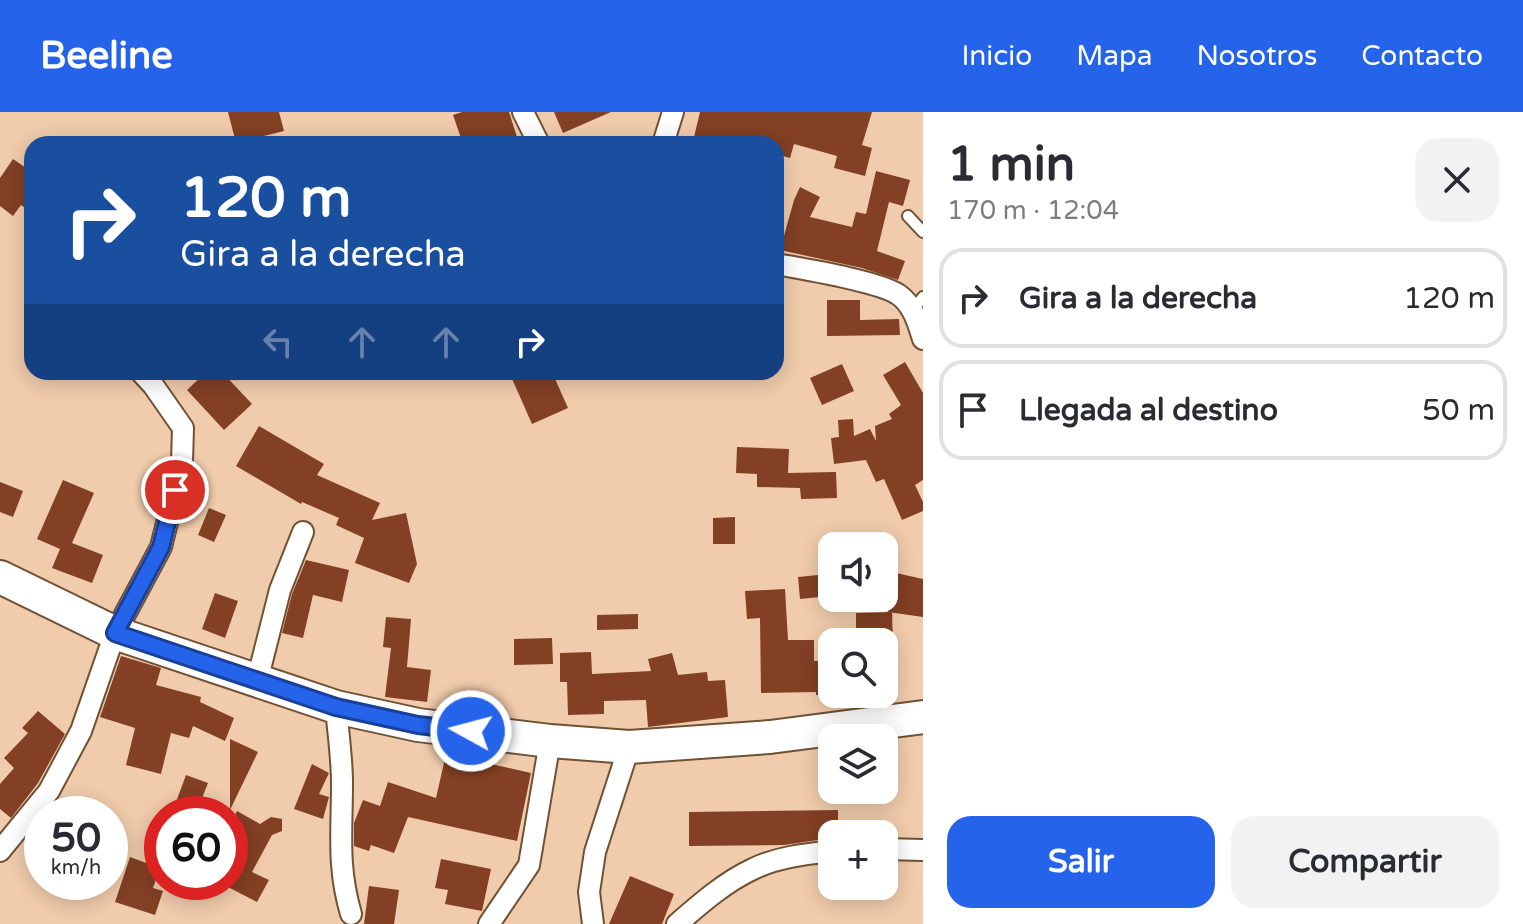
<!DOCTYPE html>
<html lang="es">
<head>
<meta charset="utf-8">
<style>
	body { margin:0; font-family:"Varela Round",sans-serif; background:#f2f2f3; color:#2b2b33; height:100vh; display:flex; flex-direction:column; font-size:30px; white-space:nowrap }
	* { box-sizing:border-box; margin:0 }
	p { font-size:26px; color:#7c7c81 }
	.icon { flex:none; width:44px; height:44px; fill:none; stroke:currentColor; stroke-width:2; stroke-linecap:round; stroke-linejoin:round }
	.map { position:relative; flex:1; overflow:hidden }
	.side { display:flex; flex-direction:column; background:#fff; width:600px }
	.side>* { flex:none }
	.banner { position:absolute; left:24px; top:24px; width:760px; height:244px; border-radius:24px; box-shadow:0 4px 20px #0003; background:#1a4fa0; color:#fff; overflow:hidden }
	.tools { position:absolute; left:818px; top:420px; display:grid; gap:16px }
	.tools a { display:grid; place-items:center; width:80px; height:80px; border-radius:16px; background:#fff; box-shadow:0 4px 20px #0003; font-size:40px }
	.speed { position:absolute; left:24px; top:684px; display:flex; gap:16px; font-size:40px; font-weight:700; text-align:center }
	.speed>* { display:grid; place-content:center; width:104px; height:104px; border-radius:50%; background:#fff; box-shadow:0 4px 20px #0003; line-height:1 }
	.speed small { font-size:20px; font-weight:400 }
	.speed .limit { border:12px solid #d22; background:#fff; color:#111 }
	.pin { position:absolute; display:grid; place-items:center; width:68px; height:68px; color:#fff; margin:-34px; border:4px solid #fff; border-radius:50%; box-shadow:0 2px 8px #0007 }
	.me { position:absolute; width:88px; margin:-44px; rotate:277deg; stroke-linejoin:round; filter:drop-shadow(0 0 6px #0008) }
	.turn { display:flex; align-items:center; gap:28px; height:168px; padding:0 24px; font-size:36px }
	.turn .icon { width:104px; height:104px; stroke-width:2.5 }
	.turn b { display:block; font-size:56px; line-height:68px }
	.lanes { display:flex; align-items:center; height:76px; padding:0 24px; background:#0003; justify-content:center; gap:40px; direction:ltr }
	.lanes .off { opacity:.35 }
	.round { display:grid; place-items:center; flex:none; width:84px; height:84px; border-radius:24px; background:#f2f2f3 }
	.overview { display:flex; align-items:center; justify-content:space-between; height:136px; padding:0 24px }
	h1 { font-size:48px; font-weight:800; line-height:60px }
	.action { display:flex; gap:16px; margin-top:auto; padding:16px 24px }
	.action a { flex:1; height:92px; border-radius:24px; background:#2563eb; color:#fff; font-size:32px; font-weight:800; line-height:92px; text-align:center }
	.action a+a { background:#f2f2f3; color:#2b2b33 }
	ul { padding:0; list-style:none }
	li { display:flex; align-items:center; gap:24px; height:100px; margin:0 16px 12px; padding:0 8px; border:4px solid #e1e1e2; border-radius:24px }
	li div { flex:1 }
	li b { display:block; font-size:30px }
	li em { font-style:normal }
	header { display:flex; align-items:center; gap:48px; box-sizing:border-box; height:112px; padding:0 40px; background:#2563eb; color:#fff }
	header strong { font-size:38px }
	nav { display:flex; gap:44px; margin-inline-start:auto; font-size:28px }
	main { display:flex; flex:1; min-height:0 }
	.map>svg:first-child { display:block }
	.building { fill:#834024 }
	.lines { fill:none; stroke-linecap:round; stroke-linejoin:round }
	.lane-casing { stroke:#715134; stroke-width:14 }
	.street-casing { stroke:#715134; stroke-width:24 }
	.primary-casing { stroke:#715134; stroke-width:36 }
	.lane { stroke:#fff; stroke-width:10 }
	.street { stroke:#fff; stroke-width:20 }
	.primary { stroke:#fff; stroke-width:32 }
	.route-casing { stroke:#184099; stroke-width:20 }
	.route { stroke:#2563eb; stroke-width:14 }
</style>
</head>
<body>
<header>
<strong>Beeline</strong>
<nav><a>Inicio</a><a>Mapa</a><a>Nosotros</a><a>Contacto</a></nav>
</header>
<main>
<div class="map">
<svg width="923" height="812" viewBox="0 0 923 812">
	<rect width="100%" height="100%" fill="#f1ccac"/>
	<g class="building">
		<polygon points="228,0 279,0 284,19 236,31"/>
		<polygon points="462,0 509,0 517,25 511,27 512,32 463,32 453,3"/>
		<polygon points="554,0 611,0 563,21"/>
		<polygon points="700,0 872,0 862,33 872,36 865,64 834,56 837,44 794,32 790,46 776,42 776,32 723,31 694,25"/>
		<polygon points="13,47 32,60 32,101 21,93 13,104 0,94 0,66"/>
		<polygon points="876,59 910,68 903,94 889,90 877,139 905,149 898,168 862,156 780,138 794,88 800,75 820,85 810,105 852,115 856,100 866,102"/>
		<polygon points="827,188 860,188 860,208 899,207 900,223 827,224"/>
		<polygon points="905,250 923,281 923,368 915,373 923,390 923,399 902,408 884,367 876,370 866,348 834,352 831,326 839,325 838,308 853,307 854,324 870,317 876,329 875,314 892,307 889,302 901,293 883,263"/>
		<polygon points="842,252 854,279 822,293 810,266"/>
		<polygon points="206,260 222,260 252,292 224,318 187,278"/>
		<polygon points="509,260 552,260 568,296 532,312"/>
		<polygon points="259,314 324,352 317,363 380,391 372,408 406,401 417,452 409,471 355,451 364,426 336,413 339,406 302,390 301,392 236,354"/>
		<polygon points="737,335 789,337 788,361 836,360 837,386 801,387 800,376 757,375 757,362 736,361"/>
		<polygon points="63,368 94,381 72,431 103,443 92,471 52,456 60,437 37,427"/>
		<polygon points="0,370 23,379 13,405 0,400"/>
		<polygon points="209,396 226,403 214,430 198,423"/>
		<polygon points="735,405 735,432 713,432 713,406"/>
		<polygon points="306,448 349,458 342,490 313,483 303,526 282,521 292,482"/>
		<polygon points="896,461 923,467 923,505 888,500"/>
		<polygon points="828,462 830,484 800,487 798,465"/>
		<polygon points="785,477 788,528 814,528 814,549 832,548 832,582 816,583 816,580 761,581 760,506 747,507 745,479"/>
		<polygon points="215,481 238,489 225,526 202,517"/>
		<polygon points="892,500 893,530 856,530 856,501"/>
		<polygon points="638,502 638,517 597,518 597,503"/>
		<polygon points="386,505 411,507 407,555 431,558 427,590 385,585 391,536 383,535"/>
		<polygon points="552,526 553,552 514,553 514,527"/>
		<polygon points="591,540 592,562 651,559 648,547 672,541 678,563 707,560 708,569 725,568 728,605 648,615 646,588 604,589 604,602 568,603 567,570 560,570 560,541"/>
		<polygon points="121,544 161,556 156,573 201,585 200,590 234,606 225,629 193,614 189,626 171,621 161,662 126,653 135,616 100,605"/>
		<polygon points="38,599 65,622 38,671 11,706 0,697 0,672 14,656 4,646 28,621 22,616"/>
		<polygon points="230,627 258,640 230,698"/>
		<polygon points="446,642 531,661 517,729 408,705 394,741 371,733 369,739 354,734 354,711 363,688 380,694 388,670 436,686"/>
		<polygon points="312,652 329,661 319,682 329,685 323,707 294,697"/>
		<polygon points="186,663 208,671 197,699 176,690"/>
		<polygon points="838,698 838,722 832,722 832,726 784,733 689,734 689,700"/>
		<polygon points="237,699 260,712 271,705 282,707 282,719 272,723 252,760 269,768 257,790 228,775 230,713"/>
		<polygon points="130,745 160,756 153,776 163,779 155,803 115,790"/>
		<polygon points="441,747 491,757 482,799 445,792 448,778 435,776"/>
		<polygon points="630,764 674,782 662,812 609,812"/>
		<polygon points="369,774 399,778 394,812 364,812"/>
	</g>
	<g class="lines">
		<defs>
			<g id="lane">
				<polyline points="908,104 923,120"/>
				<polyline points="913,198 923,185"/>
			</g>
			<g id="street">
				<polyline points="523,0 539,32"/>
				<polyline points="663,32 673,0"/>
				<path d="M 776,152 C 803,157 879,169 899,183 C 913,193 918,211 923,227"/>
				<polyline points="257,569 280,478 303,420"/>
				<path d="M 336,595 C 338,620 342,646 342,671 C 342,720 337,754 351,802"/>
				<polyline points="884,737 923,738"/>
				<polyline points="0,739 49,679 81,619 115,521 161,435 182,350 183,316 153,273 141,260"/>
				<polyline points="489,812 529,753 550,629"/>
				<polyline points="593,812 589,780 595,740 629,635"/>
				<path d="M 677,812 C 700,792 725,770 753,757 C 777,745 806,742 832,739"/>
			</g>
			<polyline id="primary" points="0,465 115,521 336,595 418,613 550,629 629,635 770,625 923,605"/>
		</defs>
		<use href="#lane" class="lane-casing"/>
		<use href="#street" class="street-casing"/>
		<use href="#primary" class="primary-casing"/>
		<use href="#lane" class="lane"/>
		<use href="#street" class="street"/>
		<use href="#primary" class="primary"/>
	</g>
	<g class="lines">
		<defs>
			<polyline id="route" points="175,378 161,435 115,521 336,595 418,613 471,619"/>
		</defs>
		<use href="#route" class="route-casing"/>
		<use href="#route" class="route"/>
	</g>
</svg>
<div class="tools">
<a><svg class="icon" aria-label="sound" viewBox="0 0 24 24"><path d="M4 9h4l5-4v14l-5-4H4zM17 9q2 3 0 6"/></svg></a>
<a><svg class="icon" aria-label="search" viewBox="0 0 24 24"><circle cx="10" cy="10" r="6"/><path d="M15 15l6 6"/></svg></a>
<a><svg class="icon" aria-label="layers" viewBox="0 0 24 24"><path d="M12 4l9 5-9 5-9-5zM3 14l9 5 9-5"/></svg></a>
<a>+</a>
</div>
<div class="speed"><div>50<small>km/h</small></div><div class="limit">60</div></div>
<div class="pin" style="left:175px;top:378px;background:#d93025"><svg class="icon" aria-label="arrive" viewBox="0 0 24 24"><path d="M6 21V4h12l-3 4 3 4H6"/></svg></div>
<svg class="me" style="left:471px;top:619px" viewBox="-20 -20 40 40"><circle r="17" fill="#2563eb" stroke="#fff" stroke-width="3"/><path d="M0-11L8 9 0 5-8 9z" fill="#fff"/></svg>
<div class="banner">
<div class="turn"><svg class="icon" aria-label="right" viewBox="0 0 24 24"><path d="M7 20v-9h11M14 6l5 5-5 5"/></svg><div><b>120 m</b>Gira a la derecha</div></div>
<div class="lanes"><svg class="icon off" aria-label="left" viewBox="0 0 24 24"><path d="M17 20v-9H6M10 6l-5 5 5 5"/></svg><svg class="icon off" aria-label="ahead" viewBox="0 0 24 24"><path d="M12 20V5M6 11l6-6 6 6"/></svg><svg class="icon off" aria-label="ahead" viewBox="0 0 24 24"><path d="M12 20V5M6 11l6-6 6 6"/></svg><svg class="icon" aria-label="right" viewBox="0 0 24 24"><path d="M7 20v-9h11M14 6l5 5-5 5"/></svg></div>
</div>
</div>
<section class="side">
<div class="overview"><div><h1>1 min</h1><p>170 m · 12:04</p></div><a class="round"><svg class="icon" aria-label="close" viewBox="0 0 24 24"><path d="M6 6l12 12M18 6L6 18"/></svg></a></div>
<ul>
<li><svg class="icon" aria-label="right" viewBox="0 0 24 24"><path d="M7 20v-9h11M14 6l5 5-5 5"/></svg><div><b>Gira a la derecha</b></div><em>120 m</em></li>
<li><svg class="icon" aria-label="arrive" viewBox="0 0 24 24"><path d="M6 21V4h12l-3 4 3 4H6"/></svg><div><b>Llegada al destino</b></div><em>50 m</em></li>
</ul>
<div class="action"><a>Salir</a><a>Compartir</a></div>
</section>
</main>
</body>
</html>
